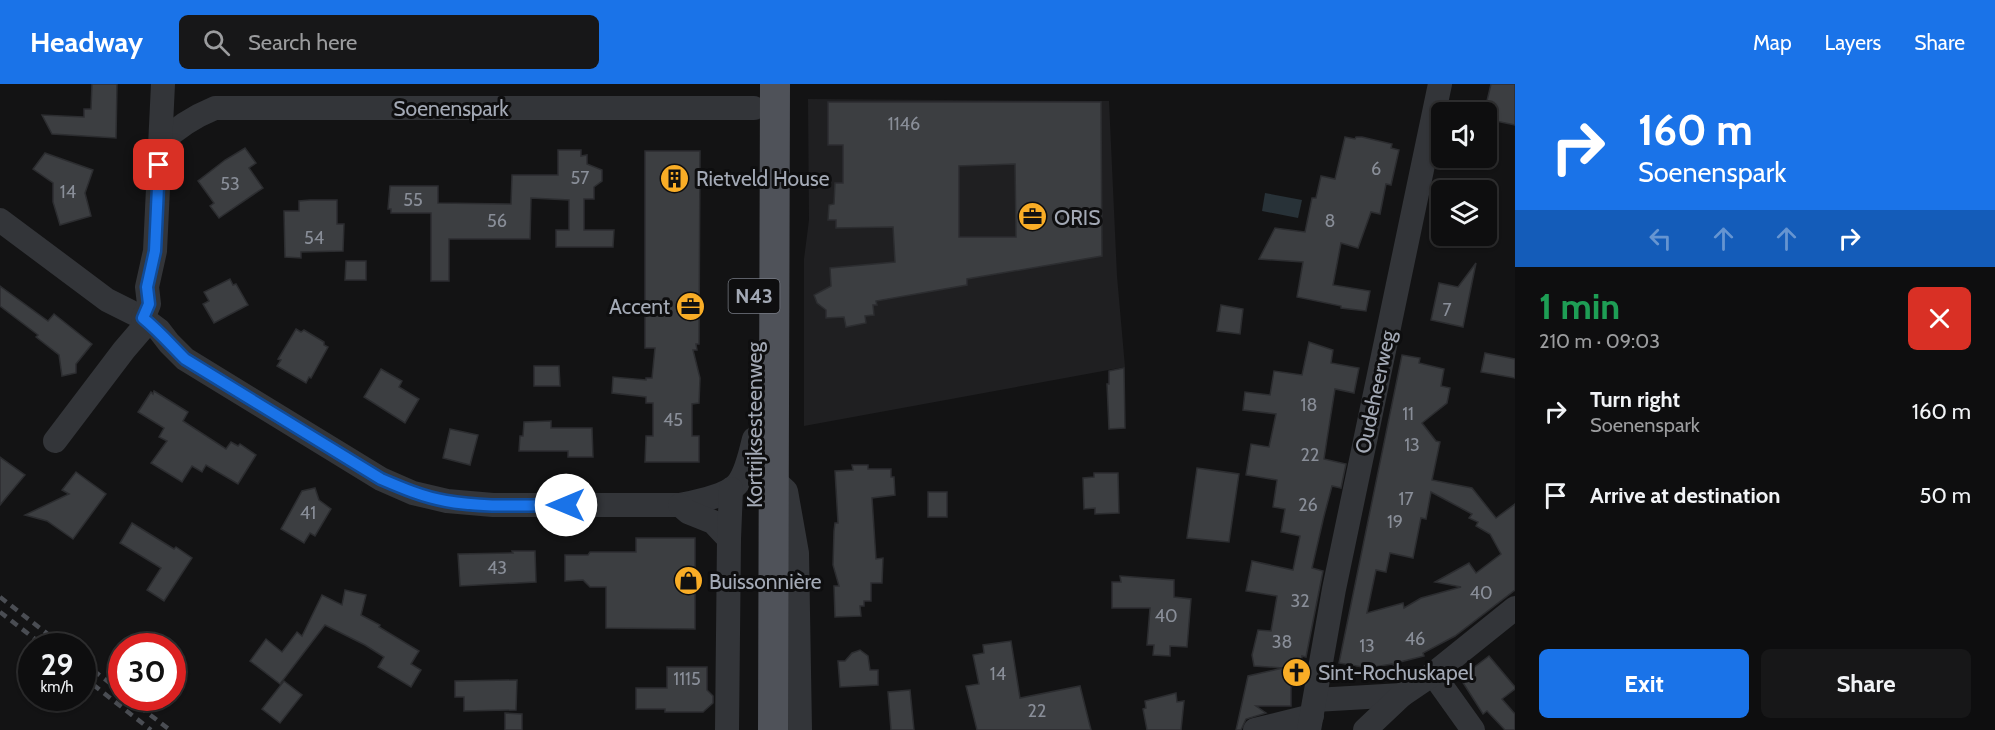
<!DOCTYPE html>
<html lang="en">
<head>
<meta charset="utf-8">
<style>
	body { margin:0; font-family:Cabin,sans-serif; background:#171718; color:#f1f3f6; height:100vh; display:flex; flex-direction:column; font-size:22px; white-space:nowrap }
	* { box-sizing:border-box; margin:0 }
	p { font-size:20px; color:#9b9c9e }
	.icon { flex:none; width:33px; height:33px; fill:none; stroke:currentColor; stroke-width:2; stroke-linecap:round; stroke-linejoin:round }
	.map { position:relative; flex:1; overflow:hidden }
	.side { display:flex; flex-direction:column; background:#0e0e0f; width:480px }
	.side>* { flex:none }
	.banner { background:#1a73e8; color:#fff; overflow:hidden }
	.controls { position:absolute; left:1431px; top:18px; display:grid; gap:12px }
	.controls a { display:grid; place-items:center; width:66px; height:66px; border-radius:9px; background:#0e0e0f; box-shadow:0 2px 4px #0004,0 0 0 2px #2e2e2f; font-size:30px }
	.speed { position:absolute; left:18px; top:549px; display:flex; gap:12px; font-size:30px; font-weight:700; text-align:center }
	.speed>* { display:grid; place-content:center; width:78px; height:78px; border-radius:50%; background:#0e0e0f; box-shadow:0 2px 4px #0004,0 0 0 2px #2e2e2f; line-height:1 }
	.speed small { font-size:15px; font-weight:400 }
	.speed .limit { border:9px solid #d22; background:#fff; color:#111 }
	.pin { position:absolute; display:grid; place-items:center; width:51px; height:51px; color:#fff; margin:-26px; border-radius:12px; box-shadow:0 3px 9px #0006 }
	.me { position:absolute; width:66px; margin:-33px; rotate:270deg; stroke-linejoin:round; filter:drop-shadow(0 0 4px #0008) }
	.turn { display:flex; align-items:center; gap:21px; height:126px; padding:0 24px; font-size:27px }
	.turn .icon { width:78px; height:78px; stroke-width:2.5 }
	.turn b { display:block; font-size:42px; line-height:51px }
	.lanes { display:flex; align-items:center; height:57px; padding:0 24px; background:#0003; justify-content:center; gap:30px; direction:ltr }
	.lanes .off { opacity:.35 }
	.round { display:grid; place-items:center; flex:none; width:63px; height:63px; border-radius:9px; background:#171718 }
	.overview { display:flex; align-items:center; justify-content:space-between; height:102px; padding:0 24px }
	h1 { font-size:36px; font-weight:700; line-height:45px; color:#1e9e55 }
	.button { display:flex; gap:12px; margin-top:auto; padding:12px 24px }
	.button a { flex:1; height:69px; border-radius:9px; background:#1a73e8; color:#fff; font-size:24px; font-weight:700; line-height:69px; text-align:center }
	.button a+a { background:#171718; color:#f1f3f6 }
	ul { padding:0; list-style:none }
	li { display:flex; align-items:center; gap:18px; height:84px; padding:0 24px }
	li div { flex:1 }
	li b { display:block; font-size:22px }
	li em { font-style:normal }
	header { display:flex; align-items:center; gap:36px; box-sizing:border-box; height:84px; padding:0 30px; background:#1a73e8; color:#fff }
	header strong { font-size:28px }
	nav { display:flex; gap:33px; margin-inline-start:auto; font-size:21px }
	.search { width:420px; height:54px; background:#171718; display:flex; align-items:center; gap:15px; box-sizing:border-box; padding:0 21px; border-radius:9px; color:#9b9c9e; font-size:22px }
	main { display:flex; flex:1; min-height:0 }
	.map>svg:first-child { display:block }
	.built { fill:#1f1f21 }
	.water { fill:#283238 }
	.building { fill:#3c3e41; stroke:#2c2d30; stroke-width:1.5; fill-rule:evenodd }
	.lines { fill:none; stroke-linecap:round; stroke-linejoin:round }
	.minor { stroke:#333539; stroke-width:24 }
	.major { stroke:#4f5259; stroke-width:30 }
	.rail { stroke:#4a4d53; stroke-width:4.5; stroke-dasharray:8 6; stroke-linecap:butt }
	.route-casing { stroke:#114b97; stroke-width:15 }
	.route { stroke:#1a73e8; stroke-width:10 }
	.labels { text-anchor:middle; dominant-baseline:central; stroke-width:6; stroke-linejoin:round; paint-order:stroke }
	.number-label { font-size:18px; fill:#898e98 }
	.shield { fill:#0e0e0f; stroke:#767a83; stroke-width:1.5 }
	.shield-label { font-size:20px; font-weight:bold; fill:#a3a9b5 }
	.street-label { font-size:21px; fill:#a3a9b5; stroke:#0e0e0f }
	.poi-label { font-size:21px; fill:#a3a9b5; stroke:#0e0e0f; text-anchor:start }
</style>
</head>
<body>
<header>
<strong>Headway</strong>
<div class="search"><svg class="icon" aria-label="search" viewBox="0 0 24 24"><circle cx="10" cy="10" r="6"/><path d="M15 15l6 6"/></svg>Search here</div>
<nav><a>Map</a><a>Layers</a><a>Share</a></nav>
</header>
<main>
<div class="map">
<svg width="1515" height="646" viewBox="0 0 1515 646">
	<rect width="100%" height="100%" fill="#131314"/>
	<polygon class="built" points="808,15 1109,17 1117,192 1125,283 804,342 804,175 809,136"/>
	<polygon class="water" points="1265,109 1302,116 1298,134 1262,127"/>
	<g class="building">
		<polygon points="92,0 117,0 116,54 52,50 42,31 84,33 84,25 91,25"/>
		<polygon points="1491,0 1515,0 1515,41 1486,35 1486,21"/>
		<path d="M 828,18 L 1101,18 L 1102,172 L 967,195 L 967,201 L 876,217 L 877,221 L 873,221 L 874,231 L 865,232 L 866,239 L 846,243 L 844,233 L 826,234 L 826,226 L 817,219 L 814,211 L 831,202 L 830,184 L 895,178 L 893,143 L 836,144 L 836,136 L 828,136 L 829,121 L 834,120 L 835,99 L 843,99 L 843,61 L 828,61 ZM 1015,80 L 1016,153 L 959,153 L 959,82 Z"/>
		<polygon points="1345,53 1355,55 1356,53 1362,53 1392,60 1391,64 1399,66 1391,101 1386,100 1380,130 1371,128 1358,164 1341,159 1333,201 1370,207 1366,227 1341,224 1341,222 1297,213 1303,178 1259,175 1275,144 1305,148 1312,114 1316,114 1321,92 1335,95"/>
		<polygon points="245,64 256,79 249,84 263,104 219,134 210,122 214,119 198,97 225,76"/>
		<polygon points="558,66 581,66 581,72 587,71 587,80 602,86 602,97 594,103 594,115 584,115 584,146 614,146 613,163 556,163 556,146 569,146 569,116 531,114 530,155 449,155 449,197 431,197 431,129 391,129 391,125 388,125 390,102 438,102 438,119 511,120 512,91 558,91"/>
		<polygon points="645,67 700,67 699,260 696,260 697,266 693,266 700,294 699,319 692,320 692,352 699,352 699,378 645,378 646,352 653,352 653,319 646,319 646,313 612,309 613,293 646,296 646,294 652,294 655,264 645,264"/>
		<polygon points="45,69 93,86 85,109 91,132 60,141 53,118 53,99 33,85"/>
		<polygon points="310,116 337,116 337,140 344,140 343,167 301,168 301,174 285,173 284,127 299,127 299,117"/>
		<polygon points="346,177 366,177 366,196 345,196"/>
		<polygon points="1476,179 1463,243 1431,236 1439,199 1458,203"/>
		<polygon points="230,195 233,201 236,200 248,221 214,239 203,220 209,217 204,208"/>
		<polygon points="0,202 48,237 54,230 92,260 76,280 76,289 62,292 59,271 36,253 38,251 0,222"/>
		<polygon points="1221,221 1243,225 1240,250 1217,247"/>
		<polygon points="296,245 301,248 304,246 324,258 324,261 328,263 311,294 309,293 306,299 277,282 281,276 278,275"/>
		<polygon points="1309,258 1333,266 1331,279 1359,284 1354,309 1335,305 1327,355 1324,375 1346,380 1341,404 1332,402 1324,432 1312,484 1323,487 1306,573 1302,572 1301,585 1291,585 1291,622 1256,622 1266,629 1246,635 1241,646 1236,646 1248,592 1283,584 1254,582 1252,571 1258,546 1271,547 1277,512 1246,507 1252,477 1293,486 1300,452 1281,448 1285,425 1273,423 1277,396 1246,391 1251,360 1269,363 1276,330 1243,326 1245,308 1270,311 1274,287 1302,291"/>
		<polygon points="1485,269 1515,275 1515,294 1481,288"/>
		<path d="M 1402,271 L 1420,274 L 1419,279 L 1444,285 L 1441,302 L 1450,304 L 1447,319 L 1422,339 L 1436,357 L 1440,358 L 1432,396 L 1472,404 L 1496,434 L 1515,420 L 1515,506 L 1455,552 L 1423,569 L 1424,572 L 1400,578 L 1396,583 L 1392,580 L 1368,584 L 1339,579 ZM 1431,408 L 1472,430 L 1469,434 L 1478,438 L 1476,442 L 1490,450 L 1501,470 L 1476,489 L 1469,479 L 1435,498 L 1461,503 L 1421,514 L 1404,524 L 1403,519 L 1367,529 L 1376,486 L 1386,488 L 1390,469 L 1413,474 L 1421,434 L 1426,435 Z"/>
		<polygon points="534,282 559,282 560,302 534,302"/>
		<polygon points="1124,284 1125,344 1109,345 1107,300 1109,300 1109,287"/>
		<polygon points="381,285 402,297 399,303 419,315 405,339 364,313"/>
		<polygon points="154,307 188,328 183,337 226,365 231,358 238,362 240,360 256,371 238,400 206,381 202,388 192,382 182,398 151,379 167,357 159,353 164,344 138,328 151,308 153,310"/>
		<polygon points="551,337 551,344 592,344 593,373 568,373 568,367 519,367 520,352 523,352 524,338"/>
		<polygon points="450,345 478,351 470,381 443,374"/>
		<polygon points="0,373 25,391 0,421"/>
		<polygon points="852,381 868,381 868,385 891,385 891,393 894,393 895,411 872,414 876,475 883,474 882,499 871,499 871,517 864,517 864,522 860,522 861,532 835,533 834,502 839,502 833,481 834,447 835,439 838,439 835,387 853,386"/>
		<polygon points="1197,384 1239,390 1229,458 1187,454"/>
		<polygon points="76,388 106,410 73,455 47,437 25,431 69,410 62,406"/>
		<polygon points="1094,389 1118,389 1119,429 1095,430 1095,424 1084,425 1083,394 1094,393"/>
		<polygon points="315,404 319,416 331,425 315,452 310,449 304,459 281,445 302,407"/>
		<rect x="928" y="408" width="19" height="25"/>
		<polygon points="132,439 174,465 176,463 192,474 164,517 147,506 161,484 120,459"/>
		<polygon points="636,454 695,454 695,545 606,544 606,503 590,503 583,496 565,497 565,471 588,471 590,468 636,468"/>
		<polygon points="512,467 535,467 536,498 460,502 458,470 513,469"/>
		<polygon points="1120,492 1174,496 1174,513 1191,515 1187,563 1170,562 1170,572 1153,571 1154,561 1147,561 1150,524 1112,524 1112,498 1121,498"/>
		<polygon points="345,506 366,511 361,531 380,541 379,543 419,567 411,580 421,586 411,603 378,583 384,573 365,561 325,541 280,600 250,577 266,555 282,568 297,548 302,552 322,511 342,521"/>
		<polygon points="1011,557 1020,614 1080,602 1091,646 977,646 966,602 979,600 973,571 984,569 983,561"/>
		<polygon points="860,566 868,572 870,586 878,586 878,601 840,603 838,577 845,577 852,569"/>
		<polygon points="1489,572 1515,603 1515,605 1502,615 1515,630 1515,646 1505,646 1487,627 1483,630 1460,594"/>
		<polygon points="667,583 707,583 707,606 713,612 713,619 703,628 665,628 665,625 636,625 636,604 667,604"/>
		<polygon points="517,596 516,626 464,627 464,613 455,613 455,597"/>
		<polygon points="284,597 302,611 280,639 262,625"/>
		<polygon points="910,606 914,646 891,646 888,608"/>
		<polygon points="1176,609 1177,618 1184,617 1181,646 1147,646 1143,625 1146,624 1145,617"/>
		<polygon points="505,629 522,630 522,646 505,646"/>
	</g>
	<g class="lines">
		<g class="minor">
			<path d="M 160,60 C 177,43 193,33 215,24 L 754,24"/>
			<path d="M 0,136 L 107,216 L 143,234 L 159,246 L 169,259 L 185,275 L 381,395 L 413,409 L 447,417 L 493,421 L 680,421 C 695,418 722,413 734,403 C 746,394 750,369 754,355"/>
			<polyline points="143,234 149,220 147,203 155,167 163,0"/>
			<polyline points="55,357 124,266 148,238"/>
			<polyline points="774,396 786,407 797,469 800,646"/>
			<polyline points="680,421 688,428 713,438 729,455"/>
			<polyline points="1433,590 1473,646"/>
			<polyline points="1315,616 1402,611"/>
			<polyline points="727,646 729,455 731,405"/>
			<polyline points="1255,646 1312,632"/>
			<polyline points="1309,646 1334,505 1440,0"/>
			<polyline points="1365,646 1402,611 1433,590 1515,524"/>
		</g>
		<polyline class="major" points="773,646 775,0"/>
		<g class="rail">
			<polyline points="0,513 63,562"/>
			<polyline points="0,528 44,562"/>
			<polyline points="82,578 122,608"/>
			<polyline points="82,592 151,646"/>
			<polyline points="128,614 170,646"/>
		</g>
	</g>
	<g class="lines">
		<defs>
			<path id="route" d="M 159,81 L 155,167 L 147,203 L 149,220 L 143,234 C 159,247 171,261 185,275 L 381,395 C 402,404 423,413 446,417 C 485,424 527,421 566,421"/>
		</defs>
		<use href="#route" class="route-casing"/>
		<use href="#route" class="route"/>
	</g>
	<defs>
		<symbol id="building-disc" viewBox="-11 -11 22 22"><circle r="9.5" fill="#f9ad26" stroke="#0e0e0f"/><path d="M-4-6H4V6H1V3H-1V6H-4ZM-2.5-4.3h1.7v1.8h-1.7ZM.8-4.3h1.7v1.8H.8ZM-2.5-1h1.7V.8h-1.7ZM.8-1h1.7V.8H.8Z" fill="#111"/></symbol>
		<symbol id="office-disc" viewBox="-11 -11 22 22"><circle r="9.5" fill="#f9ad26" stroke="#0e0e0f"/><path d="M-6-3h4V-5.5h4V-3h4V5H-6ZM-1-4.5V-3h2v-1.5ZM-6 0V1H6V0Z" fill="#111"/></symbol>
		<symbol id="shop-disc" viewBox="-11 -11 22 22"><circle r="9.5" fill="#f9ad26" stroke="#0e0e0f"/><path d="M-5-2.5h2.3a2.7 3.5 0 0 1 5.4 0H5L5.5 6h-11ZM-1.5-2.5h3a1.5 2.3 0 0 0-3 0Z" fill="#111"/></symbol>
		<symbol id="church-disc" viewBox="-11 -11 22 22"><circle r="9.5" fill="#f9ad26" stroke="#0e0e0f"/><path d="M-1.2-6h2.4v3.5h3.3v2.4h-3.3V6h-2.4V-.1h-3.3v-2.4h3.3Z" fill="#111"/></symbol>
	</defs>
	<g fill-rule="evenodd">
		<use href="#building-disc" x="658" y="78" width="33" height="33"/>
		<use href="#office-disc" x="1016" y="116" width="33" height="33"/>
		<use href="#office-disc" x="674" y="206" width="33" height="33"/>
		<use href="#shop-disc" x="672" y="480" width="33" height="33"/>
		<use href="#church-disc" x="1280" y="572" width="33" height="33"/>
	</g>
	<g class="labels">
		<g class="number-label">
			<text x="904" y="40">1146</text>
			<text x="1376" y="85">6</text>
			<text x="580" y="94">57</text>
			<text x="230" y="100">53</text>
			<text x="68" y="108">14</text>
			<text x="413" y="116">55</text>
			<text x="497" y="137">56</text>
			<text x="1330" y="137">8</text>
			<text x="314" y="154">54</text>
			<text x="1447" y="226">7</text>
			<text x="1309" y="321">18</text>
			<text x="1408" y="330">11</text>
			<text x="673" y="336">45</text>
			<text x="1412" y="361">13</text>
			<text x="1310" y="371">22</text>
			<text x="1406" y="415">17</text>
			<text x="1308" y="421">26</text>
			<text x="308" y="429">41</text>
			<text x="1395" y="438">19</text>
			<text x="497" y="484">43</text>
			<text x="1481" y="509">40</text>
			<text x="1300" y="517">32</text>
			<text x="1166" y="532">40</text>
			<text x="1415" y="555">46</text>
			<text x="1282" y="558">38</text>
			<text x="1367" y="562">13</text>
			<text x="998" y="590">14</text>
			<text x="687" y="595">1115</text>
			<text x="1037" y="627">22</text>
		</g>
		<rect class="shield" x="728.5" y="195" width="51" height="34" rx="4.5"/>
		<g class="shield-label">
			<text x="754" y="212">N43</text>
		</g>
		<g class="street-label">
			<text x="451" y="24">Soenenspark</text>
			<text transform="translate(1375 308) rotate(-78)">Oudeheerweg</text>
			<text transform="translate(754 341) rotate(-90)">Kortrijksesteenweg</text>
		</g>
		<g class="poi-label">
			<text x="696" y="94">Rietveld House</text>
			<text x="1054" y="133">ORIS</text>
			<text x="670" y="222" text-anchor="end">Accent</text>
			<text x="709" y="497">Buissonnière</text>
			<text x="1318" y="588">Sint-Rochuskapel</text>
		</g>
	</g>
</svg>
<div class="controls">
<a><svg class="icon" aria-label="sound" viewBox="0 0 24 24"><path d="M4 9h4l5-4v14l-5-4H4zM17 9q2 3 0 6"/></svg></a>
<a><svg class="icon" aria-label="layers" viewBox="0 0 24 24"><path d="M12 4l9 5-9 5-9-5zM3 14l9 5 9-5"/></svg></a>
</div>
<div class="speed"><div>29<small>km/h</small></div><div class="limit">30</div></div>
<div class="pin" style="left:159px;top:81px;background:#d93025"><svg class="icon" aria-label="arrive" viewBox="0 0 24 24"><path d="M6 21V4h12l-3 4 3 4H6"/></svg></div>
<svg class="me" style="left:566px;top:421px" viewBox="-20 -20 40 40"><circle r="19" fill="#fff"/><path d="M0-13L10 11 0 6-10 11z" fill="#1a73e8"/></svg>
</div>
<section class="side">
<div class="banner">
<div class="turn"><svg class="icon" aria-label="right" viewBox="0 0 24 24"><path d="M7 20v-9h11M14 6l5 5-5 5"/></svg><div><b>160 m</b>Soenenspark</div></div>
<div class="lanes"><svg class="icon off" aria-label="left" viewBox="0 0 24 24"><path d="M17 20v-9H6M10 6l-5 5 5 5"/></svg><svg class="icon off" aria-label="ahead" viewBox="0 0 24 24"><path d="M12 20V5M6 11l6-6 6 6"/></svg><svg class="icon off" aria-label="ahead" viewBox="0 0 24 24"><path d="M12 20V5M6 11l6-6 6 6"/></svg><svg class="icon" aria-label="right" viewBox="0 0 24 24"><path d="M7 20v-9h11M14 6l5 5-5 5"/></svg></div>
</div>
<div class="overview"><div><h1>1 min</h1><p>210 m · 09:03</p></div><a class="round" style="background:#d93025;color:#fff"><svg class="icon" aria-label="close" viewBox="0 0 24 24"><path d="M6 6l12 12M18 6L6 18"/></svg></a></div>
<ul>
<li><svg class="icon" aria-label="right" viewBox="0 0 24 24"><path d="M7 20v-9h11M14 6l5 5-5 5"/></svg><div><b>Turn right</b><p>Soenenspark</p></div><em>160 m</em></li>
<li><svg class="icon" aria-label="arrive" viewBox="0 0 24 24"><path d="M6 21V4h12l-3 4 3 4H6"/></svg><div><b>Arrive at destination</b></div><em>50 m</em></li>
</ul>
<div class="button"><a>Exit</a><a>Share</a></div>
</section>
</main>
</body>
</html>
